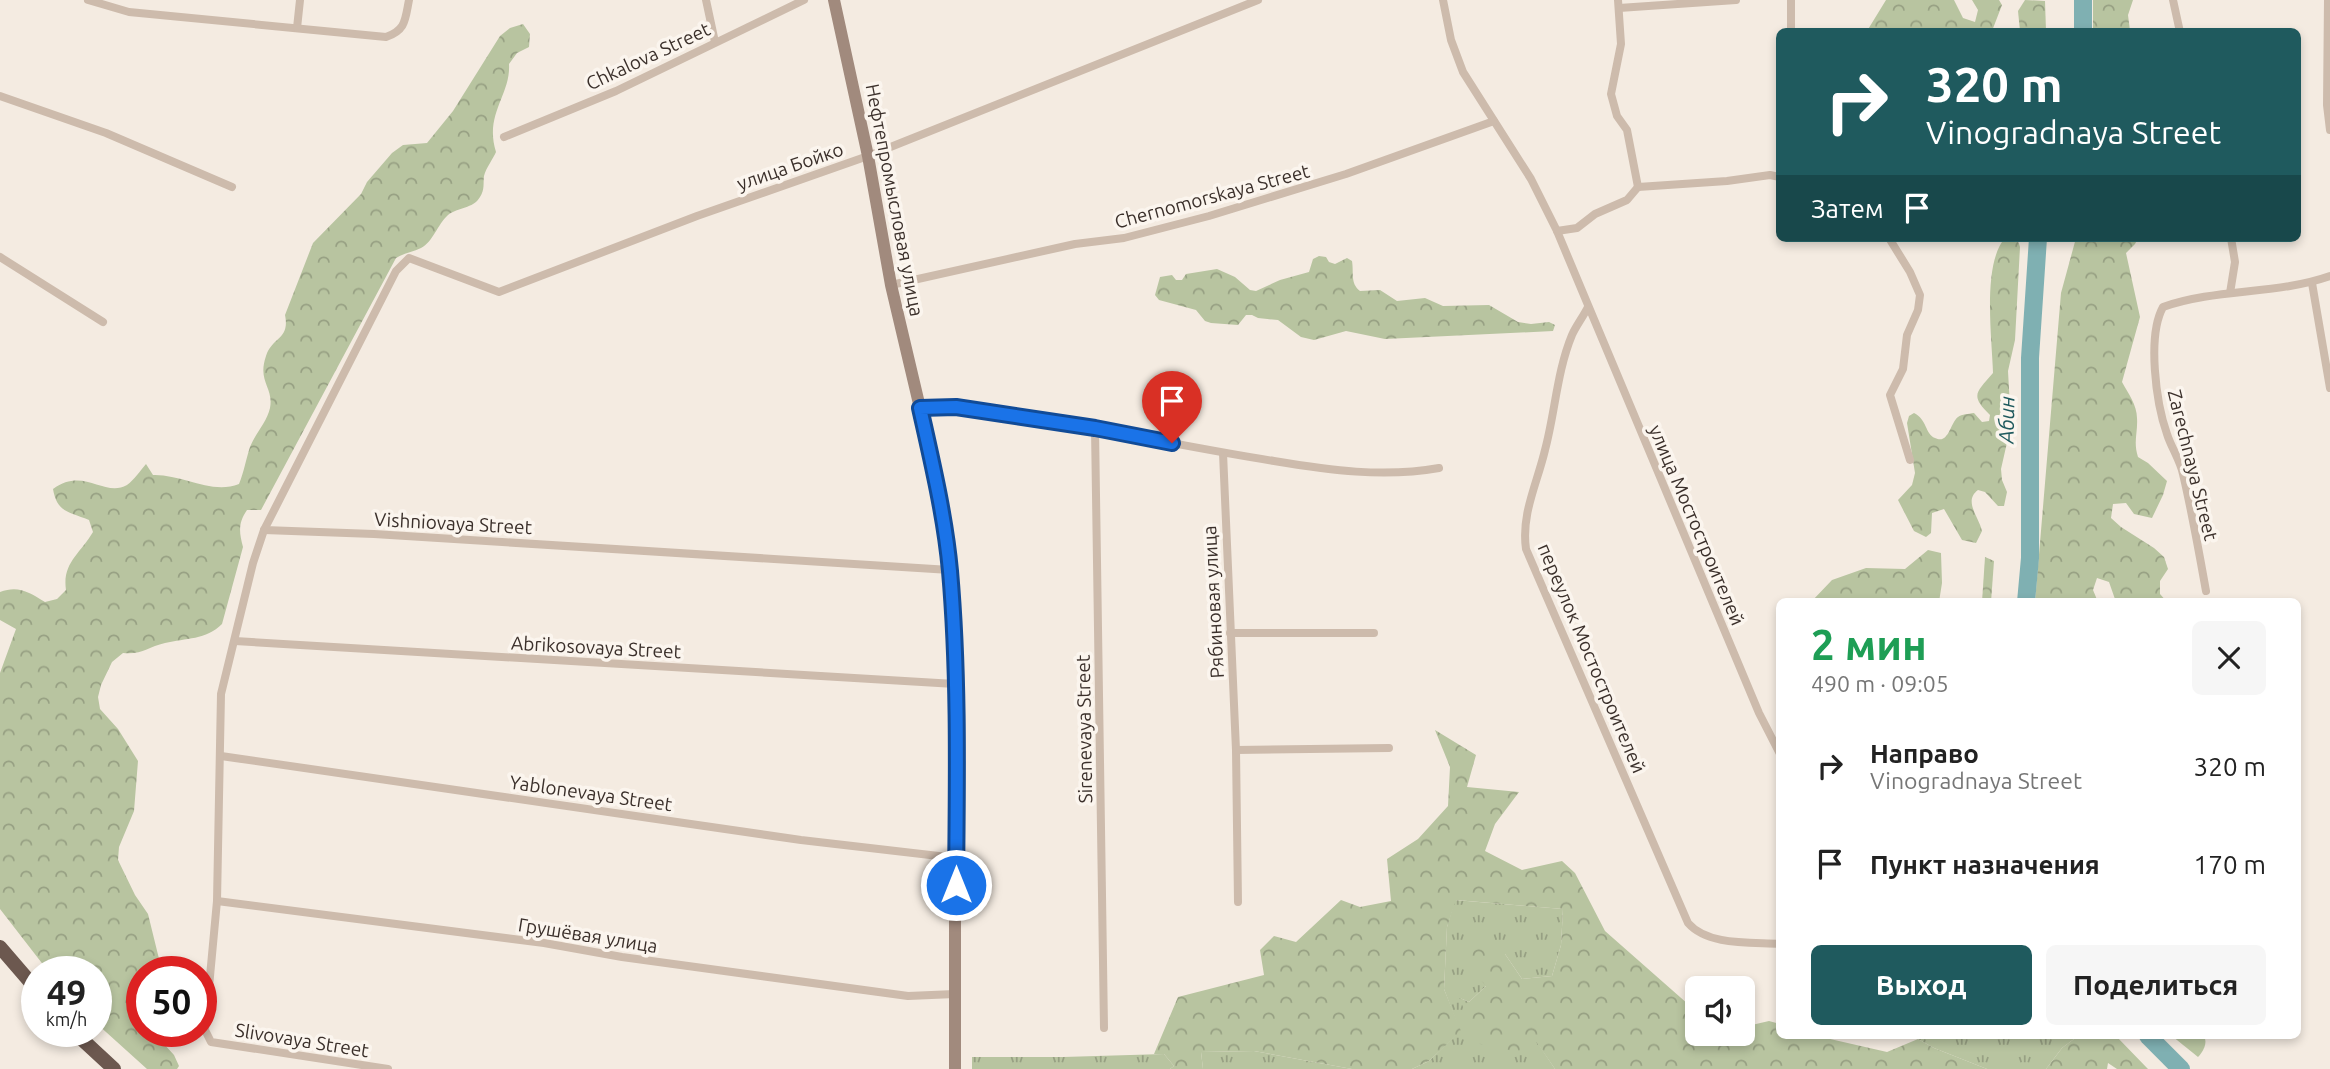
<!DOCTYPE html>
<html lang="ru">
<head>
<meta charset="utf-8">
<style>
	body { margin:0; font-family:Ubuntu,sans-serif; background:#f6f6f6; color:#222; height:100vh; display:flex; flex-direction:column; font-size:26px; white-space:nowrap }
	* { box-sizing:border-box; margin:0 }
	p { font-size:23px; color:#767676 }
	.icon { flex:none; width:38px; height:38px; fill:none; stroke:currentColor; stroke-width:2; stroke-linecap:round; stroke-linejoin:round }
	.map { position:relative; flex:1; overflow:hidden }
	.sheet { position:absolute; left:1776px; top:598px; width:525px; height:441px; display:flex; flex-direction:column; background:#fff; border-radius:10px; box-shadow:0 4px 10px #0003 }
	.sheet>* { flex:none }
	.banner { position:absolute; left:1776px; top:28px; width:525px; height:214px; border-radius:10px; box-shadow:0 4px 10px #0003; background:#1f5a5e; color:#fff; overflow:hidden }
	.controls { position:absolute; left:1685px; top:976px; display:grid; gap:14px }
	.controls a { display:grid; place-items:center; width:70px; height:70px; border-radius:10px; background:#fff; box-shadow:0 4px 10px #0003; font-size:35px }
	.speed { position:absolute; left:21px; top:956px; display:flex; gap:14px; font-size:35px; font-weight:700; text-align:center }
	.speed>* { display:grid; place-content:center; width:91px; height:91px; border-radius:50%; background:#fff; box-shadow:0 4px 10px #0003; line-height:1 }
	.speed small { font-size:18px; font-weight:400 }
	.speed .limit { border:10px solid #d22; background:#fff; color:#111 }
	.pin { position:absolute; display:grid; place-items:center; width:60px; height:60px; color:#fff; margin:-72px -30px; border-radius:50% 50% 50% 0; rotate:-45deg; box-shadow:0 0 7px #0007 }
	.pin .icon { rotate:45deg }
	.me { position:absolute; width:77px; margin:-38px; rotate:0deg; stroke-linejoin:round; filter:drop-shadow(0 0 5px #0008) }
	.turn { display:flex; align-items:center; gap:24px; height:147px; padding:0 35px; font-size:32px }
	.turn .icon { width:91px; height:91px; stroke-width:2.5 }
	.turn b { display:block; font-size:49px; line-height:60px }
	.then { display:flex; align-items:center; height:66px; padding:0 35px; background:#0003; gap:14px; font-size:26px }
	.round { display:grid; place-items:center; flex:none; width:74px; height:74px; border-radius:10px; background:#f6f6f6 }
	.summary { display:flex; align-items:center; justify-content:space-between; height:119px; padding:0 35px }
	h1 { font-size:42px; font-weight:700; line-height:52px; color:#1e9e55 }
	.primary-button { display:flex; gap:14px; margin-top:auto; padding:14px 35px }
	.primary-button a { flex:1; height:80px; border-radius:10px; background:#1f5a5e; color:#fff; font-size:28px; font-weight:700; line-height:80px; text-align:center }
	.primary-button a+a { background:#f6f6f6; color:#222 }
	ul { padding:0; list-style:none }
	li { display:flex; align-items:center; gap:21px; height:98px; padding:0 35px }
	li div { flex:1 }
	li b { display:block; font-size:26px }
	li em { font-style:normal }
	.map>svg:first-child { display:block }
	.grass { fill:url(#grass-tufts) }
	.forest { fill:url(#forest-crowns) }
	.lines { fill:none; stroke-linecap:round; stroke-linejoin:round }
	.river { stroke:#7fb0b2; stroke-width:18 }
	.minor { stroke:#cdbbac; stroke-width:8 }
	.secondary { stroke:#a18a7d; stroke-width:12 }
	.trunk { stroke:#6c584f; stroke-width:14 }
	.route-casing { stroke:#114b97; stroke-width:18 }
	.route { stroke:#1a73e8; stroke-width:12 }
	.labels { text-anchor:middle; dominant-baseline:central; stroke-width:7; stroke-linejoin:round; paint-order:stroke }
	.street-label { font-size:19px; fill:#3b302b; stroke:#fbf5ee }
	.water-label { font-size:21px; font-style:italic; fill:#1f5a5e; stroke:#fbf5ee }
</style>
</head>
<body>
<div class="map">
<svg width="2330" height="1069" viewBox="0 0 2330 1069">
	<defs>
		<pattern id="grass-tufts" width="24" height="20" patternUnits="userSpaceOnUse" patternTransform="scale(1.75)"><rect width="24" height="20" fill="#b8c4a0"/><path d="M3 7l-1-3M5 7V3M7 7l1-3M15 17l-1-3M17 17v-4M19 17l1-3" fill="none" stroke="#97a083"/></pattern>
		<pattern id="forest-crowns" width="20" height="18" patternUnits="userSpaceOnUse" patternTransform="scale(1.75)"><rect width="20" height="18" fill="#b8c4a0"/><path d="M2 6a3 3 0 1 1 6 0M12 15a3 3 0 1 1 6 0" fill="none" stroke="#97a083"/></pattern>
	</defs>
	<rect width="100%" height="100%" fill="#f4ebe1"/>
	<g class="grass">
		<polygon points="1455,900 1563,909 1561,945 1552,976 1522,979 1505,954 1486,986 1469,1002 1460,998 1535,1039 1555,1069 1412,1069 1429,1061 1460,1031 1444,989 1447,927"/>
		<polygon points="1918,1036 2078,1036 2062,1048 2046,1069 1987,1069 1934,1048 1918,1039"/>
		<polygon points="1254,1051 1352,1069 1203,1069 1201,1052"/>
		<polygon points="1164,1054 1174,1066 1170,1069 972,1069 972,1057 1063,1057"/>
	</g>
	<g class="forest">
		<polygon points="1886,0 1954,0 1963,18 1975,22 1978,10 1972,0 1999,0 2002,5 1992,31 1867,31"/>
		<polygon points="2025,0 2045,1 2046,31 2020,31 2018,11"/>
		<polygon points="2093,0 2133,0 2128,15 2130,31 2093,31"/>
		<path d="M 523,24 L 530,34 L 529,47 L 517,53 L 509,64 C 511,95 484,114 496,152 C 493,159 486,168 484,176 C 483,184 485,189 480,197 C 473,209 458,207 448,215 C 437,225 433,242 421,248 C 413,252 404,253 396,258 L 261,510 L 247,510 C 238,523 239,532 243,547 L 222,624 C 206,640 186,638 165,643 C 148,647 142,655 123,653 L 112,662 L 101,685 L 98,697 L 100,709 L 118,729 L 138,761 L 134,811 L 119,847 L 118,860 L 135,895 L 148,914 L 162,971 L 142,971 L 142,1031 L 152,1031 L 174,1055 L 179,1066 L 177,1069 L 147,1069 L 96,1023 L 96,971 L 48,971 L 0,909 L 0,673 L 16,629 L 0,620 L 0,592 C 18,585 29,592 45,602 L 57,599 L 66,590 C 62,563 80,554 93,532 L 89,520 C 70,512 57,513 53,489 C 84,466 104,498 127,485 C 134,480 140,471 146,464 L 153,475 C 182,474 211,495 239,484 C 244,472 246,459 250,447 C 255,434 267,422 270,408 C 274,387 257,382 266,356 C 273,336 290,340 285,315 L 313,243 L 361,194 L 367,182 L 392,153 L 403,145 L 427,143 L 453,111 L 500,36 L 510,28 Z"/>
		<path d="M 2005,238 C 2014,238 2018,238 2020,247 L 2015,340 L 2008,371 L 2011,425 L 2001,469 L 2002,480 L 2007,492 L 2004,506 L 1998,506 L 1985,492 L 1978,490 C 1963,501 1979,517 1982,531 L 1976,543 L 1962,540 L 1944,509 L 1932,513 L 1931,533 L 1926,537 L 1914,531 L 1898,500 L 1912,485 L 1915,473 L 1907,423 L 1909,416 L 1914,413 C 1927,419 1925,434 1935,438 C 1949,445 1950,423 1958,417 C 1962,414 1968,414 1974,413 L 1982,422 L 1989,421 L 1990,415 C 1969,395 1977,392 1993,373 C 1992,338 1982,264 2005,238 Z"/>
		<path d="M 2076,238 L 2138,238 L 2135,244 L 2126,253 L 2140,317 L 2122,382 C 2128,393 2137,405 2137,418 C 2138,432 2133,442 2138,457 L 2148,463 L 2167,481 L 2163,495 L 2152,518 L 2134,514 L 2126,503 L 2113,504 L 2111,518 L 2121,527 L 2154,548 L 2164,557 L 2168,569 L 2160,581 L 2160,594 L 2167,602 L 2116,602 L 2109,582 L 2097,578 L 2093,590 L 2098,602 L 2035,602 L 2061,293 Z"/>
		<path d="M 1319,256 L 1326,257 L 1329,262 L 1335,264 L 1347,258 L 1352,261 C 1354,273 1350,283 1360,291 L 1380,290 L 1397,301 L 1425,298 L 1443,306 L 1489,305 L 1518,322 L 1531,324 L 1549,322 L 1555,325 L 1553,331 L 1385,339 L 1346,331 L 1314,340 L 1301,337 L 1278,320 L 1258,318 L 1252,315 L 1246,315 L 1238,325 L 1211,323 L 1205,321 L 1196,310 L 1159,300 L 1155,295 L 1160,277 L 1172,275 L 1176,280 L 1182,280 L 1186,274 L 1217,269 L 1235,277 L 1250,290 L 1256,291 L 1280,280 L 1309,272 L 1313,259 Z"/>
		<polygon points="1928,550 1941,553 1942,583 1939,602 1875,599 1874,602 1811,602 1832,580 1866,568 1905,569"/>
		<polygon points="1985,557 1994,561 1991,602 1982,602"/>
		<polygon points="1435,730 1476,755 1467,787 1519,792 1495,824 1485,851 1522,870 1562,861 1575,873 1605,931 1697,1012 1698,1034 1743,1034 1743,1027 1769,1021 1780,1024 1780,1036 1817,1036 1887,1052 1918,1039 1934,1048 1987,1069 1555,1069 1535,1040 1518,1052 1480,1044 1459,998 1469,1002 1486,986 1467,964 1479,936 1505,954 1522,979 1552,976 1561,945 1563,909 1456,900 1447,927 1444,989 1461,1031 1429,1061 1412,1069 1352,1069 1254,1051 1201,1052 1203,1069 1170,1069 1174,1066 1164,1054 1154,1054 1178,997 1264,975 1260,950 1274,936 1296,942 1341,900 1360,907 1391,901 1387,859 1418,839 1448,806 1450,767"/>
		<polygon points="2078,1036 2116,1036 2148,1069 2117,1069 2108,1063 2107,1069 2046,1069 2062,1048"/>
		<path d="M 2172,1036 L 2204,1036 C 2208,1043 2203,1052 2198,1057 Z"/>
	</g>
	<g class="lines">
		<g class="river">
			<polyline points="2083,0 2083,32"/>
			<polyline points="2026,602 2030,558 2030,358 2038,238"/>
			<polyline points="2148,1036 2181,1069"/>
		</g>
		<g class="minor">
			<path d="M 88,0 L 129,12 L 386,37 C 406,30 405,20 409,0"/>
			<polyline points="706,0 715,42"/>
			<polyline points="1443,0 1451,40 1463,72 1531,179 1557,231 1759,713 1780,754"/>
			<polyline points="1618,0 1621,44 1611,94 1617,116 1627,130 1638,187"/>
			<polyline points="1791,0 1791,32"/>
			<polyline points="2173,0 2180,32"/>
			<polyline points="2328,0 2327,105 2330,130"/>
			<polyline points="1619,8 1736,0"/>
			<polyline points="297,28 300,0"/>
			<polyline points="0,96 106,133 232,187"/>
			<polyline points="504,137 616,91 804,0"/>
			<polyline points="1557,231 1577,228 1595,214 1627,200 1638,187 1727,181 1770,175 1780,177"/>
			<polyline points="1889,238 1910,272 1920,295 1918,310 1907,335 1903,369 1890,395 1910,460"/>
			<polyline points="0,257 103,322"/>
			<polyline points="2312,283 2330,388"/>
			<polyline points="891,285 1075,244 1124,238 1209,216 1346,174 1494,121"/>
			<polyline points="2230,293 2235,262 2231,238"/>
			<path d="M 1588,307 C 1583,317 1576,326 1572,335 C 1557,371 1555,413 1545,450 C 1537,484 1521,514 1526,549 L 1688,923 C 1708,946 1751,942 1780,944"/>
			<path d="M 920,408 C 964,406 1000,414 1042,420 C 1120,432 1197,449 1274,461 C 1329,470 1383,478 1439,468"/>
			<polyline points="1095,428 1104,1028"/>
			<polyline points="1223,453 1236,750 1238,902"/>
			<polyline points="264,530 374,534 950,570"/>
			<path d="M 2206,591 C 2199,552 2192,512 2183,474 C 2180,460 2171,447 2167,434 C 2156,403 2147,336 2163,307 C 2217,288 2276,295 2330,276"/>
			<polyline points="1230,633 1374,633"/>
			<polyline points="235,641 955,684"/>
			<polyline points="1236,750 1389,748"/>
			<polyline points="221,756 801,840 956,858"/>
			<polyline points="217,901 544,943 622,957 908,996 955,994"/>
			<polyline points="388,1069 211,1042 205,1030 217,901 221,694 253,563 264,530 396,271 409,258 499,292 697,216 868,156 1258,0"/>
		</g>
		<polyline class="secondary" points="834,0 868,156 891,285 937,480 950,570 955,684 955,1069"/>
		<g class="trunk">
			<polyline points="0,947 37,990"/>
			<polyline points="73,1031 114,1069"/>
		</g>
	</g>
	<g class="lines">
		<defs>
			<path id="route" d="M 956,885 C 957,781 959,675 950,571 C 945,516 932,462 920,408 L 956,407 L 1095,428 L 1172,443"/>
		</defs>
		<use href="#route" class="route-casing"/>
		<use href="#route" class="route"/>
	</g>
	<g class="labels">
		<g class="street-label">
			<text transform="translate(648 56) rotate(-25)">Chkalova Street</text>
			<text transform="translate(790 166) rotate(-19)">улица Бойко</text>
			<text transform="translate(1212 196) rotate(-15)">Chernomorskaya Street</text>
			<text transform="translate(895 200) rotate(79)">Нефтепромысловая улица</text>
			<text transform="translate(2193 465) rotate(76)">Zarechnaya Street</text>
			<text transform="translate(453 523) rotate(3)">Vishniovaya Street</text>
			<text transform="translate(1697 525) rotate(67)">улица Мостостроителей</text>
			<text transform="translate(1213 602) rotate(-93)">Рябиновая улица</text>
			<text transform="translate(596 647) rotate(3)">Abrikosovaya Street</text>
			<text transform="translate(1592 658) rotate(67)">переулок Мостостроителей</text>
			<text transform="translate(1084 729) rotate(-91)">Sirenevaya Street</text>
			<text transform="translate(591 793) rotate(8)">Yablonevaya Street</text>
			<text transform="translate(588 935) rotate(9)">Грушёвая улица</text>
			<text transform="translate(302 1040) rotate(9)">Slivovaya Street</text>
		</g>
		<g class="water-label">
			<text transform="translate(2006 420) rotate(-89)">Абин</text>
		</g>
	</g>
</svg>
<div class="controls">
<a><svg class="icon" aria-label="sound" viewBox="0 0 24 24"><path d="M4 9h4l5-4v14l-5-4H4zM17 9q2 3 0 6"/></svg></a>
</div>
<div class="speed"><div>49<small>km/h</small></div><div class="limit">50</div></div>
<div class="pin" style="left:1172px;top:443px;background:#d93025"><svg class="icon" aria-label="arrive" viewBox="0 0 24 24"><path d="M6 21V4h12l-3 4 3 4H6"/></svg></div>
<svg class="me" style="left:956px;top:885px" viewBox="-20 -20 40 40"><circle r="17" fill="#1a73e8" stroke="#fff" stroke-width="3"/><path d="M0-11L8 9 0 5-8 9z" fill="#fff"/></svg>
<div class="banner">
<div class="turn"><svg class="icon" aria-label="right" viewBox="0 0 24 24"><path d="M7 20v-9h11M14 6l5 5-5 5"/></svg><div><b>320 m</b>Vinogradnaya Street</div></div>
<div class="then">Затем<svg class="icon" aria-label="arrive" viewBox="0 0 24 24"><path d="M6 21V4h12l-3 4 3 4H6"/></svg></div>
</div>
<section class="sheet">
<div class="summary"><div><h1>2 мин</h1><p>490 m · 09:05</p></div><a class="round"><svg class="icon" aria-label="close" viewBox="0 0 24 24"><path d="M6 6l12 12M18 6L6 18"/></svg></a></div>
<ul>
<li><svg class="icon" aria-label="right" viewBox="0 0 24 24"><path d="M7 20v-9h11M14 6l5 5-5 5"/></svg><div><b>Направо</b><p>Vinogradnaya Street</p></div><em>320 m</em></li>
<li><svg class="icon" aria-label="arrive" viewBox="0 0 24 24"><path d="M6 21V4h12l-3 4 3 4H6"/></svg><div><b>Пункт назначения</b></div><em>170 m</em></li>
</ul>
<div class="primary-button"><a>Выход</a><a>Поделиться</a></div>
</section>
</div>
</body>
</html>
